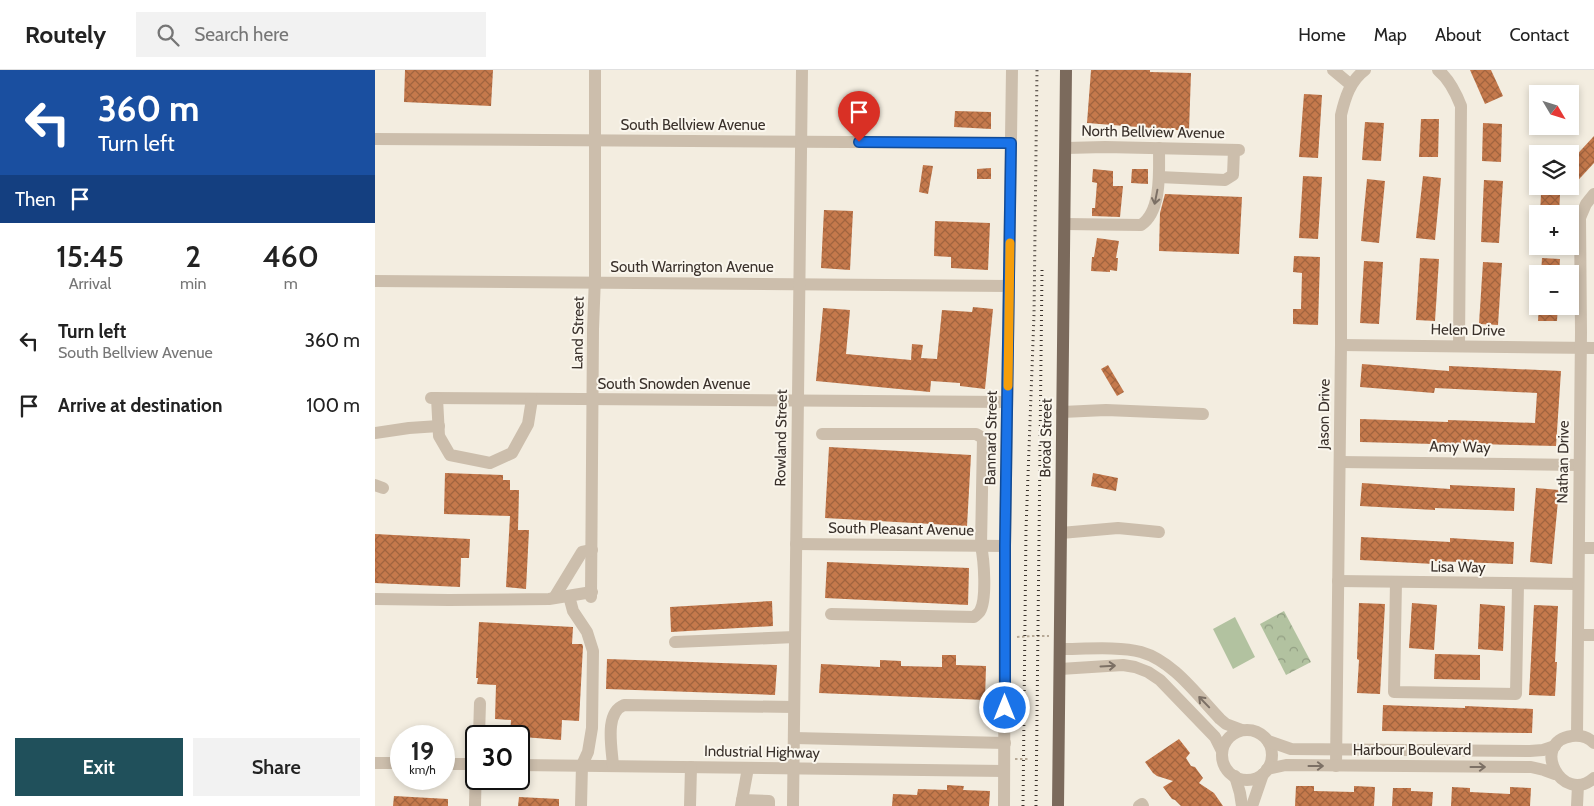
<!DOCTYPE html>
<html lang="en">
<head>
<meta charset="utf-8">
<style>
	body { margin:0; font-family:Cabin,sans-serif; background:#f2f2f2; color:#222; height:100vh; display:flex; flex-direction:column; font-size:19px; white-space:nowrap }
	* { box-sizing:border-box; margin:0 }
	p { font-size:16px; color:#767676 }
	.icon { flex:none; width:28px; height:28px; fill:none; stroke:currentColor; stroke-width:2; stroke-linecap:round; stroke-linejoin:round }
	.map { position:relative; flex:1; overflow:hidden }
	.details { display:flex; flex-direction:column; background:#fff; width:375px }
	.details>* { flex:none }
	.hud { background:#1a4fa0; color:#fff; overflow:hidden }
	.needle { width:32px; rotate:128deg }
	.fabs { position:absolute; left:1154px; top:15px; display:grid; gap:10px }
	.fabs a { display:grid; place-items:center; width:50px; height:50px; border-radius:0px; background:#fff; box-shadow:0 2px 8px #0003; font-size:25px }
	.speed { position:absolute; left:15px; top:655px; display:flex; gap:10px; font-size:25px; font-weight:700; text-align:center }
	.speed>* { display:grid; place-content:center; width:65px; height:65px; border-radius:50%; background:#fff; box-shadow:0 2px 8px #0003; line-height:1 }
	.speed small { font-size:12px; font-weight:400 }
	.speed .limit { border:2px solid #111; border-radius:8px; background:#fff; color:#111 }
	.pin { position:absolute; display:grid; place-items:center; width:42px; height:42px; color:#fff; margin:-51px -21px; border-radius:50% 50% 50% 0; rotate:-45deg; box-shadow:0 0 5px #0007 }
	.pin .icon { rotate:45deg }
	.me { position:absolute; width:55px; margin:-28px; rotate:0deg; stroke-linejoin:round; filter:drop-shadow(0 0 4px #0008) }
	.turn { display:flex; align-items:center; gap:18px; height:105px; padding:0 15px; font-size:22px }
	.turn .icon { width:65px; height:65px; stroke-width:2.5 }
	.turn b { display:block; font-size:35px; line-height:42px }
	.then { display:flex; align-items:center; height:48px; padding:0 15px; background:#0003; gap:10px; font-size:19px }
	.eta { display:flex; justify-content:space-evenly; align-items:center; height:85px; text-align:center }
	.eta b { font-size:30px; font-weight:600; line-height:35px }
	.action { display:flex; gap:10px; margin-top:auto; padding:10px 15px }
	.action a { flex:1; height:58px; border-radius:0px; background:#20505b; color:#fff; font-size:20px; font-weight:600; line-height:58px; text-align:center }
	.action a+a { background:#f2f2f2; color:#222 }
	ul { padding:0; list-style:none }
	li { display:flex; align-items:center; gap:15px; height:65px; padding:0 15px }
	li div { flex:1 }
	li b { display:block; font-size:19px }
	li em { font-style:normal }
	header { display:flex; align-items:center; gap:30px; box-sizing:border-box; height:70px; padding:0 25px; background:#fff; border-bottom:1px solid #e0e0e0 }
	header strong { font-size:24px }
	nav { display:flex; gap:28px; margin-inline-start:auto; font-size:18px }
	.search { width:350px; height:45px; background:#f2f2f2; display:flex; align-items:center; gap:12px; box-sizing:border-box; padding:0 18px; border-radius:0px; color:#767676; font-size:19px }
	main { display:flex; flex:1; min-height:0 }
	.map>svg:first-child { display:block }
	.grass { fill:#b2c2a0 }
	.forest { fill:url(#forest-crowns) }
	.building { fill:url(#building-cross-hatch) }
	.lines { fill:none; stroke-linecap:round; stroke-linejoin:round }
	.path { stroke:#b7a996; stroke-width:2; stroke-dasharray:2.5 2.5; stroke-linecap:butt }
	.minor { stroke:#ccbeac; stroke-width:12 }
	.major { stroke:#7b6a5c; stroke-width:12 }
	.rail { stroke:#3a312b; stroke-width:3; stroke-dasharray:1 4; stroke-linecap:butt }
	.oneway { stroke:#7c7065 }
	.route-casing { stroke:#114b97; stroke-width:12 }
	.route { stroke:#1a73e8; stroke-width:9 }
	.slow { stroke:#f59e0b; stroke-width:9 }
	.labels { text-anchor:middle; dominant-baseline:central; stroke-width:4; stroke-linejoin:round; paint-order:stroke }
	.street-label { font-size:15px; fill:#3a312b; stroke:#faf6ed }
</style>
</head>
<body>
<header>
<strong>Routely</strong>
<div class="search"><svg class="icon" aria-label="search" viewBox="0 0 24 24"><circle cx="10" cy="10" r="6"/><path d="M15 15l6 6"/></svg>Search here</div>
<nav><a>Home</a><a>Map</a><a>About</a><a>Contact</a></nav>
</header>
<main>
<section class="details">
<div class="hud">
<div class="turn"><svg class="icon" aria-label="left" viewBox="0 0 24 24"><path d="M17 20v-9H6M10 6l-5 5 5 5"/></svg><div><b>360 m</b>Turn left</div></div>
<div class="then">Then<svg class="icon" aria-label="arrive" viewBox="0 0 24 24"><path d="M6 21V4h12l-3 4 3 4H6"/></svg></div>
</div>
<div class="eta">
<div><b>15:45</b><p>Arrival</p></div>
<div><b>2</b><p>min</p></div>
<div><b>460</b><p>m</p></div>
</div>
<ul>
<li><svg class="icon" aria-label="left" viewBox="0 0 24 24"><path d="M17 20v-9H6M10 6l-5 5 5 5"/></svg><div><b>Turn left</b><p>South Bellview Avenue</p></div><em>360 m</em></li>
<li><svg class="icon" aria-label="arrive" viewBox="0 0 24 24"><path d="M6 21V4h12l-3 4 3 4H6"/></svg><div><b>Arrive at destination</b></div><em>100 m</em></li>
</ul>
<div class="action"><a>Exit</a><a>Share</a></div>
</section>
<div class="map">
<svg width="1219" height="736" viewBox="0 0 1219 736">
	<defs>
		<pattern id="forest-crowns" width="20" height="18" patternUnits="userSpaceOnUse" patternTransform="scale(1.25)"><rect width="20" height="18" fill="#b2c2a0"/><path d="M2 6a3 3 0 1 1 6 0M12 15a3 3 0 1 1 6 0" fill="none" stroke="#929e83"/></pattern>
		<pattern id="building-cross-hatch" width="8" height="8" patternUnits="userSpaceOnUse" patternTransform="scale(1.25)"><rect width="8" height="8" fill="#c5794c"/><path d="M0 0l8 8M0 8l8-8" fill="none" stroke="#a1643f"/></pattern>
	</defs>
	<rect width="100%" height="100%" fill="#f3ede0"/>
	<polygon class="grass" points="860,547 880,587 858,599 838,559"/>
	<polygon class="forest" points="909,541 936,592 911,605 885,554"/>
	<g class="building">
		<polygon points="30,0 118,0 116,36 29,32"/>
		<polygon points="716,0 775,0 775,2 816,3 814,61 712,53"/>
		<polygon points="1095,0 1116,0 1128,26 1110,34"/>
		<polygon points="929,24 947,25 943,88 924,87"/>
		<polygon points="580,41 616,42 616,59 579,57"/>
		<polygon points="1046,49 1064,49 1063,87 1044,87"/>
		<polygon points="990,52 1009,53 1006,91 987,90"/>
		<polygon points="1108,53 1127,54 1126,92 1107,91"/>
		<polygon points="1219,66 1219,93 1195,119 1195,92"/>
		<polygon points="548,95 558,96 553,124 544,122"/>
		<polygon points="616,98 616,109 602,109 602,99"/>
		<polygon points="718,99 738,101 738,116 748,116 745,147 717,146 717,138 720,138 722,113 717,112"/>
		<polygon points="757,99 773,99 773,114 756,113"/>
		<polygon points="928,106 947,107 943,169 924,168"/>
		<polygon points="1048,106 1066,108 1060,170 1041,168"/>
		<polygon points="992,109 1010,111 1004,173 986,171"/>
		<polygon points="1109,110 1128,111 1124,173 1106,172"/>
		<polygon points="790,124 867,127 864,184 784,181 785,143"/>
		<polygon points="1166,124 1185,125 1184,144 1165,144"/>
		<polygon points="449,140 478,141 475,200 446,198"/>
		<polygon points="560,151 615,153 613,200 576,198 576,187 559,186"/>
		<polygon points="722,168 744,171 741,188 743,188 742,201 735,200 735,202 716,201 717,187 719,187"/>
		<polygon points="919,186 945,187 943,255 918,254 918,239 926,239 927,203 918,202"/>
		<polygon points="1045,188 1064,189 1060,251 1041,250"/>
		<polygon points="1167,188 1185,189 1184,204 1166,204"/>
		<polygon points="989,191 1008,192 1004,254 985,253"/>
		<polygon points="1108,192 1127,193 1123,255 1104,254"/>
		<polygon points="1164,236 1183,236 1182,251 1163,251"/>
		<polygon points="598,237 618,239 610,319 585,316 585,313 556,311 555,322 441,311 448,238 475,240 471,284 536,290 537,274 548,275 546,288 562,289 567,240 597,242"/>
		<polygon points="987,294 1074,301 1074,296 1186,301 1181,376 1059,373 1059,374 985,372 985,349 1073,352 1073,350 1160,353 1162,323 1060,318 1059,323 985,317"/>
		<polygon points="733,295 749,322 742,326 726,299"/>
		<polygon points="454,377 596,385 592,456 450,448"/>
		<polygon points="70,403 128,405 128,410 135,410 135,420 144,420 143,460 154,460 151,519 131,517 135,446 69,444"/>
		<polygon points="718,403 743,408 741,421 716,416"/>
		<polygon points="987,413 1075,419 1075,415 1140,418 1139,441 1060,438 1060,440 985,436"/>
		<polygon points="1161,418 1184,420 1177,494 1155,492"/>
		<polygon points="0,464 95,469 94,488 86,488 85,517 0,513"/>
		<polygon points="986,467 1075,472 1075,468 1139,472 1138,494 1059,491 1059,494 985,490"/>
		<polygon points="452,492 594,498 593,535 450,528"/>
		<polygon points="397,531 398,556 296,562 295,537"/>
		<polygon points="984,533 1010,534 1005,624 982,623 984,590 982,589"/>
		<polygon points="1037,533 1062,535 1059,580 1034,578"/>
		<polygon points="1105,534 1130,536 1128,581 1103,579"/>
		<polygon points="1159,535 1183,536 1180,592 1182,592 1180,626 1154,625"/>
		<polygon points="104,552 198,557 197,574 207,574 208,576 204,651 187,650 186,670 135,666 136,650 120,649 121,615 102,614 103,608 101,608"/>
		<polygon points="1060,584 1105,585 1105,610 1059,609"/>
		<polygon points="567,585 581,585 581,595 611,596 610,630 444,623 446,594 505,597 505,590 526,591 526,596 567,597"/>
		<polygon points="232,589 402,595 400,625 231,619"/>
		<polygon points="1008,635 1090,638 1090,636 1158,639 1157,663 1007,661"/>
		<polygon points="804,669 815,683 811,688 816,696 820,697 828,708 824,713 839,723 848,736 806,736 800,730 797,729 788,717 798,711 782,706 778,703 770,692"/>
		<polygon points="572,715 589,716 588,720 615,721 614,736 517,736 518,724 542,725 543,719 572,720"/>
		<polygon points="921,716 939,716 939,721 979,722 979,716 1000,717 999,736 920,736"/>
		<polygon points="1077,717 1095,718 1095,722 1135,724 1135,717 1156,718 1155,736 1076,736"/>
		<polygon points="1018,718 1036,718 1036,721 1058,722 1057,736 1017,736"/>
		<polygon points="19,726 73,729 73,736 18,736"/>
		<polygon points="144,727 184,729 184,736 143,736"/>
	</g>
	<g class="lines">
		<g class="path">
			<polyline points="642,567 657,566 674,566"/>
			<polyline points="640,689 655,689"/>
		</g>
		<g class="minor">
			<polyline points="958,0 976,15"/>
			<path d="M 1063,0 C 1074,9 1081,23 1086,36 L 1084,276"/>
			<polyline points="0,69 636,73"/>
			<polyline points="691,78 730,77 864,80"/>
			<polyline points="784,107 850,110 858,105 859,80"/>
			<path d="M 690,154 L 766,155 C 787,141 784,101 784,78"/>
			<polyline points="0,211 634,216"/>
			<polyline points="966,275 1219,278"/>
			<polyline points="56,328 632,332"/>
			<polyline points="62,328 64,366 75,385 115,393 137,383 153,354 157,329"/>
			<polyline points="687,342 731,340 828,344"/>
			<polyline points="0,363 34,358 64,356"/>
			<path d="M 447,364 L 601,364 L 608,368 L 606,476 C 609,490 612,529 605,541 C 604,543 600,546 599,547 L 456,544"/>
			<polyline points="965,392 1204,395"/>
			<polyline points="0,415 8,418"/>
			<polyline points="686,463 743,458 784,462"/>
			<polyline points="421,474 630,476"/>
			<polyline points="1204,478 1219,478"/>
			<polyline points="963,511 1203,514"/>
			<polyline points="1021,512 1019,622 1141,624 1143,514"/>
			<polyline points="194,526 198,541 212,562 218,581 217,658 213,682 207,695 206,736"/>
			<polyline points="216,527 218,259 220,207 220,0"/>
			<polyline points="179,528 207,482 217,480"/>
			<polyline points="0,529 74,530 174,529 217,522"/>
			<polyline points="1203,565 1219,565"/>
			<polyline points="300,572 420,567"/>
			<path d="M 685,579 C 708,579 745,576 766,582 C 798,591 822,625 845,649 L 851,654 L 867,660"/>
			<polyline points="685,599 748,595 760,597 773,602 785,610 840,667 847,681"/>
			<circle cx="872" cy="685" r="25"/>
			<polyline points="1202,665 1206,262 1205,148 1211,134 1219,124"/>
			<polyline points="104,666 105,633"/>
			<polyline points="419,668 630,673"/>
			<polyline points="893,671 916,679 1155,681 1168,680 1180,676"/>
			<path d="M 1219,673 C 1213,667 1206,665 1197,666 C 1154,672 1187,736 1219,708"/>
			<polyline points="0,693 26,693"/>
			<polyline points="69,694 101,694"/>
			<polyline points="144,695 629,701"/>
			<path d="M 238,696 C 237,678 229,643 249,635 L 419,637"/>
			<path d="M 961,696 L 966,275 L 966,45 C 970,28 975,11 990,0"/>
			<polyline points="892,699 911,695 1156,697 1169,700 1180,704"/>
			<polyline points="860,706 865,723 867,736"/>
			<polyline points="367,730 394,731 394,736"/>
			<polyline points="100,736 101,691"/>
			<polyline points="315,736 316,697"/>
			<polyline points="366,736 373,698"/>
			<polyline points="418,736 427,0"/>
			<polyline points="629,736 630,476 637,0"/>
			<polyline points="764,736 767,734 768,736"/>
			<polyline points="877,736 888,704"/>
			<polyline points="1202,736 1203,715"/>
		</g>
		<polyline class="major" points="683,736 691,0"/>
		<g class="rail">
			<polyline points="648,736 651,459 659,245 662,0"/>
			<polyline points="661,736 667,200"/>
		</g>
	</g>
	<defs><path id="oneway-shaft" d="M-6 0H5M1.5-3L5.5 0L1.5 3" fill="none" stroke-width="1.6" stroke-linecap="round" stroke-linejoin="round" transform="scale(1.25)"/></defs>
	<g class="oneway">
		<use href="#oneway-shaft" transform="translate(781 127) rotate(101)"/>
		<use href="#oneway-shaft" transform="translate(733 596) rotate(-3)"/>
		<use href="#oneway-shaft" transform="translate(829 632) rotate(-134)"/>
		<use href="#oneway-shaft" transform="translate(941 696)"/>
		<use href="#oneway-shaft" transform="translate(1103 697)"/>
	</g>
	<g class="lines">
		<defs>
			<polyline id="route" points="484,72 636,73 630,476 630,638"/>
		</defs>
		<use href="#route" class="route-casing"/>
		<use href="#route" class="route"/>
		<polyline class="slow" points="633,316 635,173"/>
	</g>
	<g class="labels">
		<g class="street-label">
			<text x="318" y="55">South Bellview Avenue</text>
			<text transform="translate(778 62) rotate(1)">North Bellview Avenue</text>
			<text x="317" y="197">South Warrington Avenue</text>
			<text transform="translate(1093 260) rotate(1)">Helen Drive</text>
			<text transform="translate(203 263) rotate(-89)">Land Street</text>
			<text x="299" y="314">South Snowden Avenue</text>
			<text transform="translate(949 344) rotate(-89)">Jason Drive</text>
			<text transform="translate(406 368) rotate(-89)">Rowland Street</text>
			<text transform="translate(616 368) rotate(-89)">Bannard Street</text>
			<text transform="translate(671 368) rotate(-89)">Broad Street</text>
			<text transform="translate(1085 377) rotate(1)">Amy Way</text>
			<text transform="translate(1188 392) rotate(-89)">Nathan Drive</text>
			<text transform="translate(526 459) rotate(1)">South Pleasant Avenue</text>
			<text transform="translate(1083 497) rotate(1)">Lisa Way</text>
			<text x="1037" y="680">Harbour Boulevard</text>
			<text transform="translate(387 682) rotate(1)">Industrial Highway</text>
		</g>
	</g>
</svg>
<div class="fabs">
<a><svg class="needle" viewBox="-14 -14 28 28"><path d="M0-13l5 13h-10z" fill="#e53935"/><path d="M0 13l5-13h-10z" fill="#767676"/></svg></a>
<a><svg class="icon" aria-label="layers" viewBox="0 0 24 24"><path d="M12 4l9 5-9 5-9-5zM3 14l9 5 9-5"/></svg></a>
<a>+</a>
<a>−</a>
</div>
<div class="speed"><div>19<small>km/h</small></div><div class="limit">30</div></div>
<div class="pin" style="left:484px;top:72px;background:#d93025"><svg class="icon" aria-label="arrive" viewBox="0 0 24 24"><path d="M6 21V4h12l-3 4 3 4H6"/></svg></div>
<svg class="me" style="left:630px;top:638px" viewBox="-20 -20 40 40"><circle r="17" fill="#1a73e8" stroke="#fff" stroke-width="3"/><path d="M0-11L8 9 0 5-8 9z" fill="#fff"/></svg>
</div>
</main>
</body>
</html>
